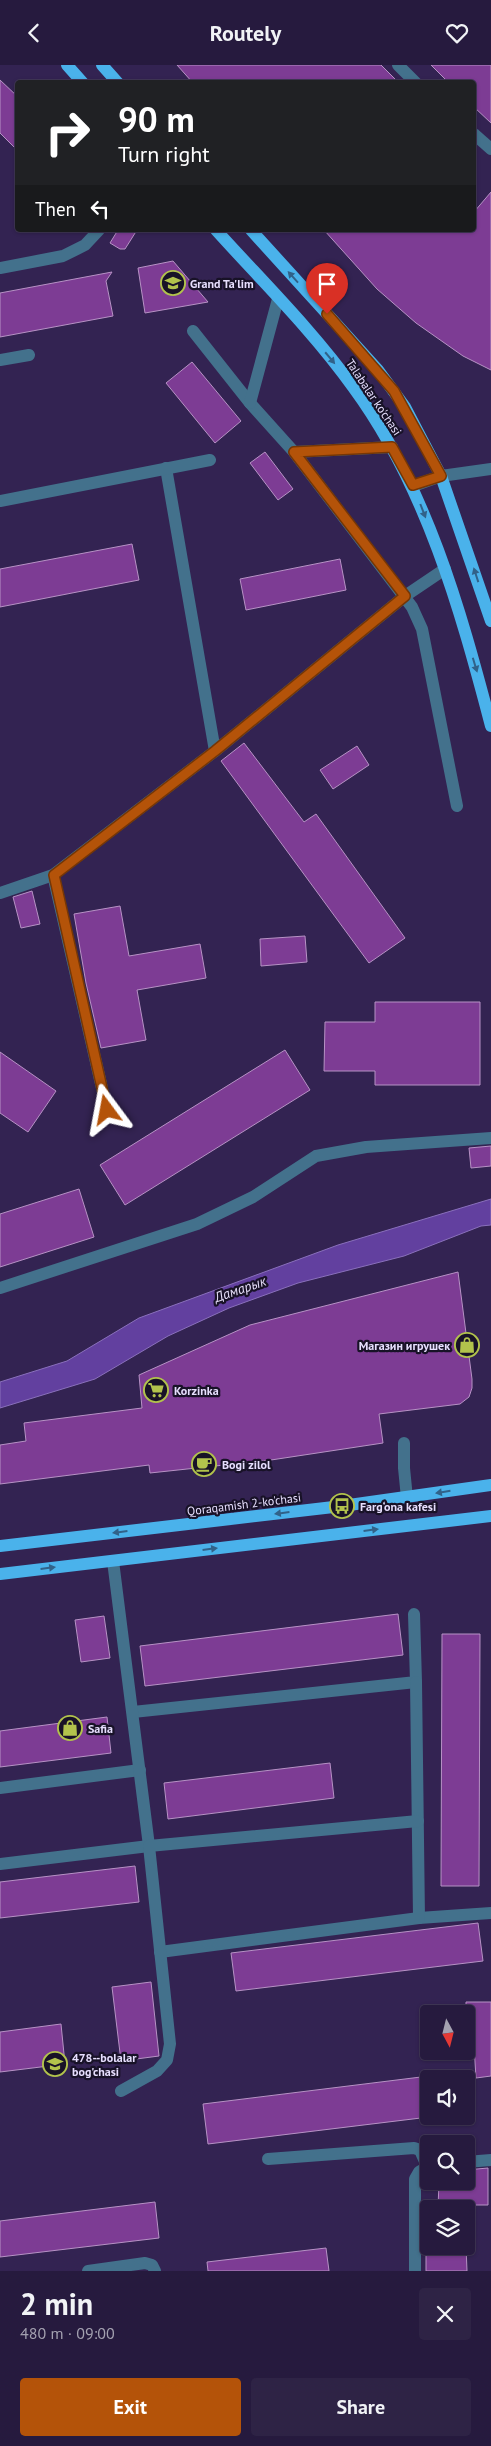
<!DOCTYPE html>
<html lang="en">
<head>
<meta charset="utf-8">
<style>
	body { margin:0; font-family:"PT Sans",sans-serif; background:#2e2345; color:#f1f3f6; height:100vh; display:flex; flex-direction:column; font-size:19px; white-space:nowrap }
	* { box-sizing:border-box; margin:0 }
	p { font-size:16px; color:#a4a1b0 }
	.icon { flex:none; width:28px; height:28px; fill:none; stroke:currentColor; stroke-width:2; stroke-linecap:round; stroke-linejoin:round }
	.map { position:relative; height:2206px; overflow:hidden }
	.side { display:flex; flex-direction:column; background:#261a3e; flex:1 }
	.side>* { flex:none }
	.guide { position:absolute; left:15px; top:15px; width:461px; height:152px; border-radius:5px; box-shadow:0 1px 4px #0004,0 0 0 1px #423858; background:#202124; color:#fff; overflow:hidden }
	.needle { width:32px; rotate:173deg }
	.tools { position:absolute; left:420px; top:1940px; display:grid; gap:10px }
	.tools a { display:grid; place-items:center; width:55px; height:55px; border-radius:5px; background:#261a3e; box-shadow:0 1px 4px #0004,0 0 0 1px #423858; font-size:25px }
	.pin { position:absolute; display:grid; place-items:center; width:42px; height:42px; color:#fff; margin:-51px -21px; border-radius:50% 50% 50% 0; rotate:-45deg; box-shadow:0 0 5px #0007 }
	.pin .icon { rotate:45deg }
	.me { position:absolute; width:55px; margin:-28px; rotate:347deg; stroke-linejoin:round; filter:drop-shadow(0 0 4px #0008) }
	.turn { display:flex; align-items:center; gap:18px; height:105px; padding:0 20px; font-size:22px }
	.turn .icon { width:65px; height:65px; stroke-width:2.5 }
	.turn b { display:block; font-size:35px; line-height:42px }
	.then { display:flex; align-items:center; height:48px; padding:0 20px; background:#0003; gap:10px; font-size:19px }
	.round { display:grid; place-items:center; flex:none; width:52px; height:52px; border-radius:5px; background:#2e2345 }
	.summary { display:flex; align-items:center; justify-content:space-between; height:85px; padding:0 20px }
	h1 { font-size:30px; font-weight:800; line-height:38px }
	.action { display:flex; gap:10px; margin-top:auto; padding:10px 20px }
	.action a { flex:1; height:58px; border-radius:5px; background:#b45309; color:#fff; font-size:20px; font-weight:800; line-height:58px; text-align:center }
	.action a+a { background:#2e2345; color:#f1f3f6 }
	header { display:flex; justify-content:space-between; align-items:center; height:65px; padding:0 20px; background:#261a3e; font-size:22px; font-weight:800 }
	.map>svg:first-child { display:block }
	.water { fill:#62409f; stroke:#8a70bc }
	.building { fill:#7d3c94; stroke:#b792c5 }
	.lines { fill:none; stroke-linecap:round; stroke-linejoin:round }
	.minor { stroke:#43718c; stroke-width:12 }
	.major { stroke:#4ab2eb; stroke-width:12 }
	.oneway { fill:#316289 }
	.route-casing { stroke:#753606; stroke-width:12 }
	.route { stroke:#b45309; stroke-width:9 }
	.labels { text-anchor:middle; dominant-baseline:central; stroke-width:4.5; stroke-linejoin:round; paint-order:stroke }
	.poi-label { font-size:12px; font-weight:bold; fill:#e7dffe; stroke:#181227; text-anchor:start }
	.street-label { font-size:12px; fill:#e7dffe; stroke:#181227 }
	.water-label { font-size:14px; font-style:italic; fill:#e5def8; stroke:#181227 }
</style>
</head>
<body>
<header><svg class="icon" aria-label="back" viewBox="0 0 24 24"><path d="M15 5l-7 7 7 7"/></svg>Routely<svg class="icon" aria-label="heart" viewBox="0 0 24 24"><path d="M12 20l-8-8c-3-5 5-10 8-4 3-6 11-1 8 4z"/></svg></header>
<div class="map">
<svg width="491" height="2206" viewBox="0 0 491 2206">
	<rect width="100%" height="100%" fill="#332352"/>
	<polygon class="water" points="491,1134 491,1160 481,1161 404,1191 298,1218 229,1243 168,1271 95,1314 0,1343 0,1317 67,1296 139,1253 338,1180"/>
	<g class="building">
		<polygon points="177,0 381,0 399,18 193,18"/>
		<polygon points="431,0 491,0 491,58 474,42 474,18 449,18"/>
		<polygon points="0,15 18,32 18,86 0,68"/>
		<polygon points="491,127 491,305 463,291 416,258 377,224 324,165 474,165 474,147"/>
		<polygon points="118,165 137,165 125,184 120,184 110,178"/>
		<polygon points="173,196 208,237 145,248 138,203"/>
		<polygon points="112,207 106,216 113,251 0,272 0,228"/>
		<polygon points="192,297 241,356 215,378 166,318"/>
		<polygon points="265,387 293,424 278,435 250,398"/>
		<polygon points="132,479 139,515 0,542 0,504"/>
		<polygon points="340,494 346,525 246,545 240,514"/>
		<polygon points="244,678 304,757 316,749 405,873 369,898 221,696"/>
		<polygon points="357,681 369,700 333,724 320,705"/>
		<polygon points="32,826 40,859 21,863 13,832"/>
		<polygon points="120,841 129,891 200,879 206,913 137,925 146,975 101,983 86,918 74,849"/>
		<polygon points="305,871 307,897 261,901 260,874"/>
		<polygon points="375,937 480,937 480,1020 375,1020 375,1006 324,1006 325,957 375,957"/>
		<polygon points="285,985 310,1025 125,1140 100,1100"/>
		<polygon points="0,987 56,1026 28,1067 0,1048"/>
		<polygon points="491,1081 491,1101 471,1103 469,1083"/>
		<polygon points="79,1124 94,1172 0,1202 0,1149"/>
		<polygon points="458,1207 472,1314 472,1323 469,1332 460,1339 379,1349 383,1378 271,1395 150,1408 149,1400 0,1419 0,1380 26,1376 24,1358 142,1343 139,1310 250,1260"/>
		<polygon points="398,1549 403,1590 145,1621 140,1581"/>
		<polygon points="104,1551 110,1593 81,1597 75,1555"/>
		<polygon points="442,1569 480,1569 479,1821 441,1821"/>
		<polygon points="107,1652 111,1688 0,1702 0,1666"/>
		<polygon points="330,1698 334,1733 168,1754 164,1718"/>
		<polygon points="135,1801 139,1837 0,1853 0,1817"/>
		<polygon points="478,1858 483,1896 236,1926 231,1888"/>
		<polygon points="151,1917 159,1991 121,1996 112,1922"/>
		<polygon points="466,1937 491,1937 491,2011 476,2013 473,1964 466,1964"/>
		<polygon points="61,1959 65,1999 0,2007 0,1967"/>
		<polygon points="429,2011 429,2052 208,2079 203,2039"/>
		<polygon points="488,2103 488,2140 466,2140 466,2144 438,2144 439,2116 466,2116 466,2105"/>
		<polygon points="155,2137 159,2173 0,2192 0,2156"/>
		<polygon points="426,2181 466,2181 467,2206 426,2206"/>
		<polygon points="326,2183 329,2206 208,2206 207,2197"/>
	</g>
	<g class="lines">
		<g class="minor">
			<polyline points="398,0 416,18"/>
			<polyline points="474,69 491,84"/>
			<polyline points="0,203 63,191 85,180 99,165"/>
			<polyline points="193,266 250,338 294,387 392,382"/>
			<polyline points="0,295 29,290"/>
			<polyline points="250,338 278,234"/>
			<polyline points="294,387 412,542 422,564 457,741"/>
			<polyline points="166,403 215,686"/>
			<polyline points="413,421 441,411 491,404"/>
			<polyline points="0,436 210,395"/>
			<polyline points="53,810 107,1045"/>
			<polyline points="0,828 53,810 215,686 405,531 445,504"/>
			<polyline points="0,1223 197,1159 253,1132 316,1091 366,1082 491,1073"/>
			<polyline points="404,1378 404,1403 407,1433"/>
			<polyline points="133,1647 416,1617 414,1549"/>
			<polyline points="0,1723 140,1705"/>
			<polyline points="0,1799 149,1781 113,1496"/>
			<polyline points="419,1853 491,1848"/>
			<polyline points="160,1887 419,1853 416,1617"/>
			<polyline points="121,2026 157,2006 167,1995 170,1979 149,1781 418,1756"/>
			<polyline points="268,2094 414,2083 420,2085 427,2101"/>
			<polyline points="466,2097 491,2095"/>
			<polyline points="88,2206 145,2198 152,2200 155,2206"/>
			<polyline points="415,2206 415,2114 419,2107 429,2101"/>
		</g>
		<g class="major">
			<polyline points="67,0 83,18"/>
			<polyline points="102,0 118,18"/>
			<path d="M 216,165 C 262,216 313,266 353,322 C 426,421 460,543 491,661"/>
			<polyline points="251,165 378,305 405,342 441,411 491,556"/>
			<polyline points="0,1481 342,1441 491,1420"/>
			<polyline points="0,1509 491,1451"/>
		</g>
	</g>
	<defs><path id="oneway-solid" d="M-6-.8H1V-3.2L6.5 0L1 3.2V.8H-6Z" transform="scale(1.25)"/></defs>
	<g class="oneway">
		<use href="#oneway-solid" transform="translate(293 212) rotate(-132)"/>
		<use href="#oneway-solid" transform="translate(330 293) rotate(50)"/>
		<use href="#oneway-solid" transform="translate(423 446) rotate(69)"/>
		<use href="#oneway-solid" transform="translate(476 510) rotate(-108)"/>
		<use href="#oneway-solid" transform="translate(475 600) rotate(73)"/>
		<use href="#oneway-solid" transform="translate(443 1427) rotate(171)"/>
		<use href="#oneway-solid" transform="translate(282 1448) rotate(173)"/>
		<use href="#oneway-solid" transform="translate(371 1465) rotate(-7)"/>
		<use href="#oneway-solid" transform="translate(120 1467) rotate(173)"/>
		<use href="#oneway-solid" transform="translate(210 1484) rotate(-7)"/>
		<use href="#oneway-solid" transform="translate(48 1503) rotate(-7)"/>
	</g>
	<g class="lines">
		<defs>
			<polyline id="route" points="107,1045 54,810 215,686 405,531 294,387 392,382 413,420 441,411 394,326 327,249"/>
		</defs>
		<use href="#route" class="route-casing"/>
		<use href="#route" class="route"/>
	</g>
	<defs>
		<symbol id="school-ring" viewBox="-11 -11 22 22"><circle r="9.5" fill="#181227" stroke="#b2c34c" stroke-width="1.5"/><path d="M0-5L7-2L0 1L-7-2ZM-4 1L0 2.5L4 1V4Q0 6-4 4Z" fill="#b2c34c"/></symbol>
		<symbol id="shop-ring" viewBox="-11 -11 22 22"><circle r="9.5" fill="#181227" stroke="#b2c34c" stroke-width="1.5"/><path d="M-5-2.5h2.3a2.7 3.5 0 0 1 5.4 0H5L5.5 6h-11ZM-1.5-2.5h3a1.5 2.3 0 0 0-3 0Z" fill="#b2c34c"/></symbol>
		<symbol id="supermarket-ring" viewBox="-11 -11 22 22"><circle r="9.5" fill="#181227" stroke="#b2c34c" stroke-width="1.5"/><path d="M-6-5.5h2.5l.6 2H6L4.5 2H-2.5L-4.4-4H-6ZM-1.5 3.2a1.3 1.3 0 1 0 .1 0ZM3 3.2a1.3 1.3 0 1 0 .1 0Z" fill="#b2c34c"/></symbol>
		<symbol id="cafe-ring" viewBox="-11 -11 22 22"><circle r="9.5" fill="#181227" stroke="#b2c34c" stroke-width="1.5"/><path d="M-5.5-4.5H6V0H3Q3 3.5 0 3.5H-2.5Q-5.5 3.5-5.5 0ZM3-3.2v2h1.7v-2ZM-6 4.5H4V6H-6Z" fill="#b2c34c"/></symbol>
		<symbol id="bus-ring" viewBox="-11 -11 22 22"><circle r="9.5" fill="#181227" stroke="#b2c34c" stroke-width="1.5"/><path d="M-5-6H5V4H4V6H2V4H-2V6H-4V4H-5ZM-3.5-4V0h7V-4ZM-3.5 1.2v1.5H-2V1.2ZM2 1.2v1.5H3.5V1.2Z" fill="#b2c34c"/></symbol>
	</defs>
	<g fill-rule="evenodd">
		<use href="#school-ring" x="159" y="204" width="28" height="28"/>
		<use href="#shop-ring" x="453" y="1266" width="28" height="28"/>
		<use href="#supermarket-ring" x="142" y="1311" width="28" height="28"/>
		<use href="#cafe-ring" x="190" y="1385" width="28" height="28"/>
		<use href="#bus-ring" x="328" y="1427" width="28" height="28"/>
		<use href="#shop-ring" x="56" y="1649" width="28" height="28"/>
		<use href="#school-ring" x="41" y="1985" width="28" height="28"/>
	</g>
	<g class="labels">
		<g class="poi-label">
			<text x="190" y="218">Grand Ta'lim</text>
			<text x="450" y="1280" text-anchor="end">Магазин игрушек</text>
			<text x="174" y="1325">Korzinka</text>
			<text x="222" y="1399">Bogi zilol</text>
			<text x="360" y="1441">Farg‘ona kafesi</text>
			<text x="88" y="1663">Safia</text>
			<text x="72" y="1992">478--bolalar<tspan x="72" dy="14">bog'chasi</tspan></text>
		</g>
		<g class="street-label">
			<text transform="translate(374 332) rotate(56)">Talabalar ko'chasi</text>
			<text transform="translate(244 1439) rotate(-7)">Qoraqamish 2-ko'chasi</text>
		</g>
		<g class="water-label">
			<text transform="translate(240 1224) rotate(-19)">Дамарык</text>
		</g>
	</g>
</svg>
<div class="tools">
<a><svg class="needle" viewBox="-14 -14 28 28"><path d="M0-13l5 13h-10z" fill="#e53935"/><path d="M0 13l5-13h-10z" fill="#a4a1b0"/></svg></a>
<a><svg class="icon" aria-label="sound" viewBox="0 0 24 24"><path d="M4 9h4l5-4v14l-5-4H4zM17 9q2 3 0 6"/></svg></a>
<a><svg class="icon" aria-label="search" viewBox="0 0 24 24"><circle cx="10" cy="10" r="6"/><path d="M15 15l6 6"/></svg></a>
<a><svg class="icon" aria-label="layers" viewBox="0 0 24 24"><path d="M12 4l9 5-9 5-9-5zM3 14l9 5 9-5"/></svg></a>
</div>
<div class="pin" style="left:327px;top:249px;background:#d93025"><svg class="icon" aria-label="arrive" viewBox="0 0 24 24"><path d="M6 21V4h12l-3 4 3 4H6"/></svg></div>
<svg class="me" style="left:107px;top:1045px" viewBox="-20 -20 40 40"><path d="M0-17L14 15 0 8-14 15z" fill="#b45309" stroke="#fff" stroke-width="4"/></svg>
<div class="guide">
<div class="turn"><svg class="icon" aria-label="right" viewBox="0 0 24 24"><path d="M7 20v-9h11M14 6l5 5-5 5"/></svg><div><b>90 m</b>Turn right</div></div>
<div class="then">Then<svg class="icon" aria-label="left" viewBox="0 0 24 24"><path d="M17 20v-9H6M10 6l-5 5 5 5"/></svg></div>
</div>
</div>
<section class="side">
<div class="summary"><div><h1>2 min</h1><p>480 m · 09:00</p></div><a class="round"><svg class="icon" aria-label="close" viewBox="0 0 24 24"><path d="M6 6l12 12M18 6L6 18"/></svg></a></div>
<div class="action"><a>Exit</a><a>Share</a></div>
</section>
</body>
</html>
